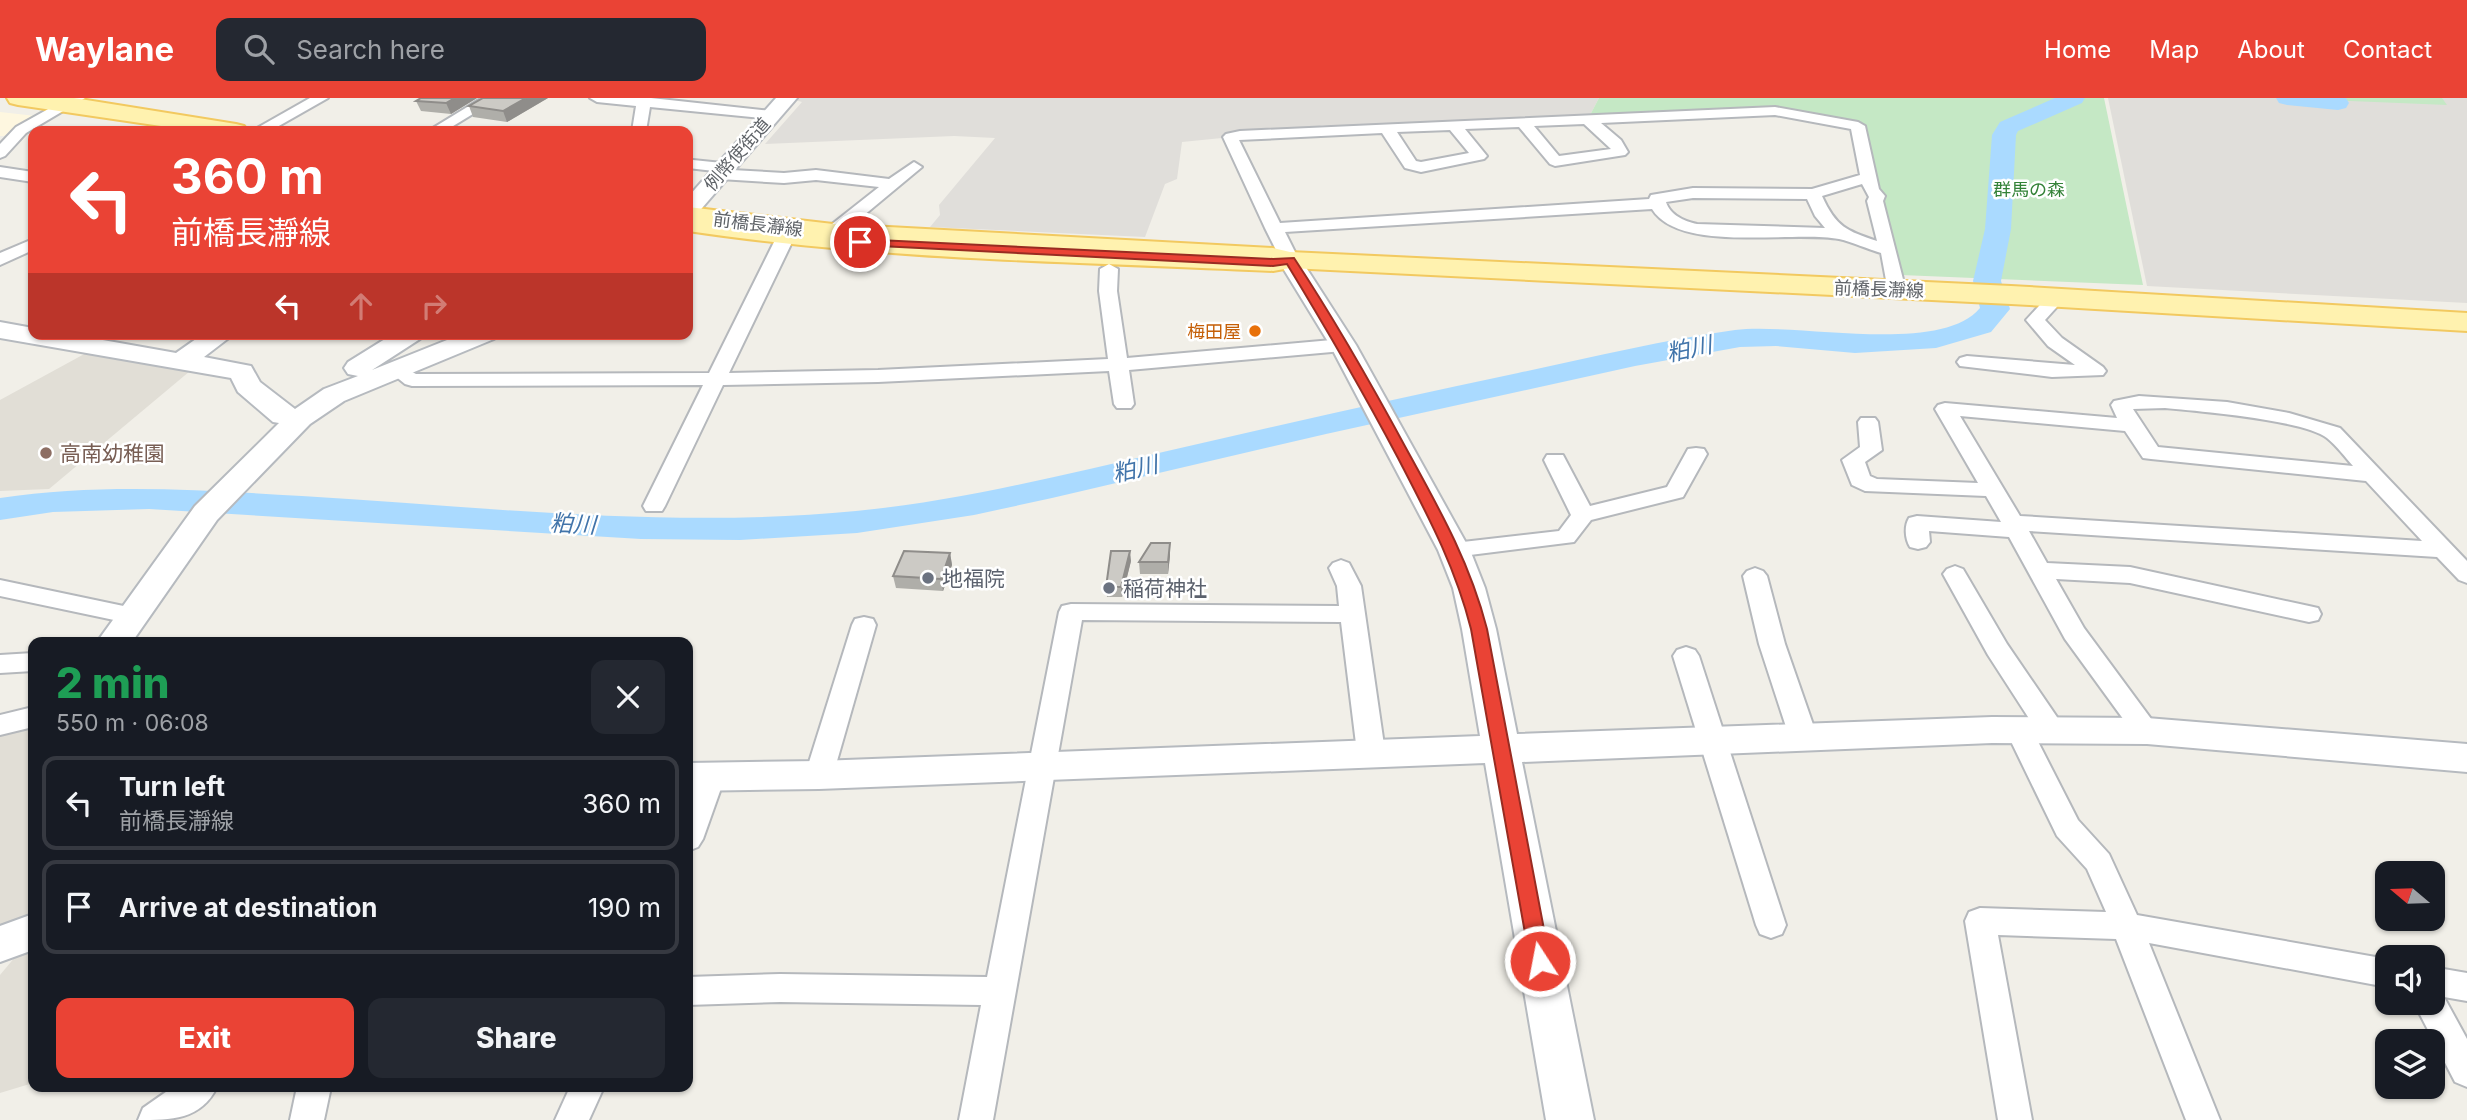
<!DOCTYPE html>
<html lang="en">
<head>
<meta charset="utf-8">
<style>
	body { margin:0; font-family:Inter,"Noto Sans JP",sans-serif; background:#242831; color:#f1f3f6; height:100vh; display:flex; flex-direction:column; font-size:26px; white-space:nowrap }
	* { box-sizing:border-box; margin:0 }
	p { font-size:23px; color:#9ea1a6 }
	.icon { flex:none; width:38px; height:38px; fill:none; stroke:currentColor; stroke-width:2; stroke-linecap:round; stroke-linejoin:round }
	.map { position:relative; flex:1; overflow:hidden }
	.sheet { position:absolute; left:28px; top:539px; width:665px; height:455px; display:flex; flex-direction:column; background:#171b24; border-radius:14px; box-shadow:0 2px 5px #0004 }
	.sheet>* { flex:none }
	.guide { position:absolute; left:28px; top:28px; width:665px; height:214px; border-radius:14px; box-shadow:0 2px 5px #0004; background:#ea4335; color:#fff; overflow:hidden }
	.needle { width:46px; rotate:289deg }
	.controls { position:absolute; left:2375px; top:763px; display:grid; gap:14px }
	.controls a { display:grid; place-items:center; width:70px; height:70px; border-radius:14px; background:#171b24; box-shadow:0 2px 5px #0004; font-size:35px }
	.pin { position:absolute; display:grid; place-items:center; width:60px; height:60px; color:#fff; margin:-30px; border:4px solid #fff; border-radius:50%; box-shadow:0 2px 7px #0007 }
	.me { position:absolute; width:77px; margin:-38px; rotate:349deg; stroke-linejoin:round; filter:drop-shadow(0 0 5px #0008) }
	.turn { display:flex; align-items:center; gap:24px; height:147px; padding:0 28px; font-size:32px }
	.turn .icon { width:91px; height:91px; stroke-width:2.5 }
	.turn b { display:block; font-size:49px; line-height:60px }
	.lanes { display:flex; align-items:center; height:66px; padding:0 28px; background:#0003; justify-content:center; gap:35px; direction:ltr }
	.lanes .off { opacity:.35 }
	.round { display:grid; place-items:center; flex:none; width:74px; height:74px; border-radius:14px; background:#242831 }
	.head { display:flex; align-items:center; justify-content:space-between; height:119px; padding:0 28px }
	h1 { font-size:42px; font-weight:800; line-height:52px; color:#1e9e55 }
	.primary-button { display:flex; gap:14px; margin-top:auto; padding:14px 28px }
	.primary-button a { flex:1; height:80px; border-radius:14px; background:#ea4335; color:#fff; font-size:28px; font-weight:800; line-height:80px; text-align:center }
	.primary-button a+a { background:#242831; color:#f1f3f6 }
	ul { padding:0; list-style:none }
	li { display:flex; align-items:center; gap:21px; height:94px; margin:0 14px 10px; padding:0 14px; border:4px solid #363941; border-radius:14px }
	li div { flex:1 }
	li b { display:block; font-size:26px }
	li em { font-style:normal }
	header { display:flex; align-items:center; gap:42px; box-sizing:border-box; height:98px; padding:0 35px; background:#ea4335; color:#fff }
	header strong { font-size:33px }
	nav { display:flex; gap:38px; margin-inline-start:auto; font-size:24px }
	.search { width:490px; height:63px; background:#242831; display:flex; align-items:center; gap:18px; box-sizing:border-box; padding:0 24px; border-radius:14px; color:#9ea1a6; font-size:26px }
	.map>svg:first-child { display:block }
	.commercial { fill:#fef7e0 }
	.industrial { fill:#e0deda }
	.education { fill:#e1ded6 }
	.green { fill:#c5e8c5 }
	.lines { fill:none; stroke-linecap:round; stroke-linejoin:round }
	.river { fill:#aadaff; fill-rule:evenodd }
	.street-casing { stroke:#b5b8bc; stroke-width:4 }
	.secondary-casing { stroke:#b6babf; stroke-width:4 }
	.primary-casing { stroke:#f2c960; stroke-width:4 }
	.street { fill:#fff; fill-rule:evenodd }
	.secondary { fill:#fff; fill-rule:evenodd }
	.primary { fill:#fff2af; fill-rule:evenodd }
	.wall { fill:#afaea9 }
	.shaded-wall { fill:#8f8d8a }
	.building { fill:#cccac5; stroke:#8f8d8a; stroke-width:2 }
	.route { fill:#ea4335; stroke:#982c22; stroke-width:2 }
	.food-dot { fill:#e8710a; stroke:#fff; stroke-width:2.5 }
	.education-dot { fill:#8d6e63; stroke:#fff; stroke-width:2.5 }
	.worship-dot { fill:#6b7280; stroke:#fff; stroke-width:2.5 }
	.labels { text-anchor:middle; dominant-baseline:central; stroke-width:5; stroke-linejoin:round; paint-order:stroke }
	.far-street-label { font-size:18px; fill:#5f6368; stroke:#fff }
	.far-park-label { font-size:18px; fill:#348238; stroke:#fff }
	.far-food-label { font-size:18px; fill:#c56008; stroke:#fff; text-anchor:end }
	.education-label { font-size:21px; fill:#785e54; stroke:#fff; text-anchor:start }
	.worship-label { font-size:21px; fill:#5b616d; stroke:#fff; text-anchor:start }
	.water-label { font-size:23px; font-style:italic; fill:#4174aa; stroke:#fff }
</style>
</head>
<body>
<header>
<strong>Waylane</strong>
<div class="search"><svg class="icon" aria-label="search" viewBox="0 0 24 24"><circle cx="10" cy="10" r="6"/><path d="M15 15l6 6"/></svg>Search here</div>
<nav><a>Home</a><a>Map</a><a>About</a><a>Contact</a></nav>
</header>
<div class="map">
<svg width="2467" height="1022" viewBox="0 0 2467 1022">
	<rect width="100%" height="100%" fill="#f1efe8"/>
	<polygon class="commercial" points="0,14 36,18 4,38 0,38"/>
	<g class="industrial">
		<polygon points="796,0 1599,0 1589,19 1348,29 1322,27 1313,31 1182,44 1177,81 1165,86 1145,139 930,129 940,117 939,107 995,40 954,38 765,46 802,4 795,2"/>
		<polygon points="2108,0 2467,0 2467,205 2147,188"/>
	</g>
	<g class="education">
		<polygon points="88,254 190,273 49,391 0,393 0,302"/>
		<polygon points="33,625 33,823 0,835 0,630"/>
		<polygon points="33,848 33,985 0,995 0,877 21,852"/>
	</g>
	<g class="green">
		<polygon points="1599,0 2104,0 2143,187 1901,177 1865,28 1774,11 1589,19"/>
		<polygon points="2301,0 2442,0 2447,7 2302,1"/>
	</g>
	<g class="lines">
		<g class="river">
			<path d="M 2055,0 L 2085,0 L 2082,5 L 2018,33 L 2016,37 L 2011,131 L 2001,183 L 2010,211 L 1991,234 L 1936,250 L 1855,255 L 1776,248 L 1740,249 L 1635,268 L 1326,336 L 1052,400 L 974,417 L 857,435 L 740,442 L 641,441 L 149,411 L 53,414 L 0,422 L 0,400 C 101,385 200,392 302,398 C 485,409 672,431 856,413 C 960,403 1062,377 1163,354 C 1281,327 1399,300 1518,275 C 1590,260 1662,242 1735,232 C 1795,224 1940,258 1980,210 L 1973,183 L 1985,131 L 1992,37 L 2000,24 Z"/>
			<polygon points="2276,0 2346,0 2349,5 2346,10 2338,12 2287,7 2279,5"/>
		</g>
		<defs>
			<g id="street">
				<polygon points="68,0 85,0 26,35 5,58 0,60 0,46 16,29"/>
				<polygon points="310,0 328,0 270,33 252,33"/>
				<polygon points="482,0 499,0 445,33 428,33"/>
				<polygon points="590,0 651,0 772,13 779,17 772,21 650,9 646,33 632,33 636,8 597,4"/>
				<path d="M 1775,9 L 1858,24 L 1865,28 L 1879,91 L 1885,98 L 1883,103 L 1906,193 L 1903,197 L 1897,198 L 1888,193 L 1881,155 C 1867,151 1853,144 1839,141 C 1792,132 1680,156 1652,111 L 1285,134 L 1299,162 L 1290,167 L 1281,162 L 1265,130 L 1223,39 L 1226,36 L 1240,33 ZM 1775,17 L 1851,31 L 1860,77 L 1812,91 L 1693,90 L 1651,97 L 1649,101 L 1280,125 L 1239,42 L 1382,35 L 1405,70 L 1421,74 L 1484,61 L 1487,58 L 1465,31 L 1519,29 L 1550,66 L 1555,68 L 1625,57 L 1628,54 L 1621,42 L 1601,25 ZM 1584,26 L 1611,51 L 1559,58 L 1534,28 ZM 1450,32 L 1469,55 L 1421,64 L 1416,63 L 1397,34 ZM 1862,86 L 1869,99 L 1867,103 L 1877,143 C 1847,133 1836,129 1822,98 ZM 1693,100 L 1807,101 L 1815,118 L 1825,130 L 1697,126 C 1684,123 1670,117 1666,104 Z"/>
				<polygon points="693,62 732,66 734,69 732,72 784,75 816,72 889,81 914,64 922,69 839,138 833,139 825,134 827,130 879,89 816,82 784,85 720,81 714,79 712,76 714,73 688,70 688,64"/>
				<polygon points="0,69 33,74 33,84 0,79"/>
				<polygon points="786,133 795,138 729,275 878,272 1108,261 1099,193 1100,171 1109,166 1118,171 1117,193 1127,260 1343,241 1353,247 1343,253 1129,272 1134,306 1131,310 1117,310 1114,306 1109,273 878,284 723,287 665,408 662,413 646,413 643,408 703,287 412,288 405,286 389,273 392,269 399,267 416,276 709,275 777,138"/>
				<polygon points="33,141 33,152 0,167 0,155"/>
				<polygon points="2056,195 2065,200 2045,222 2062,240 2103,269 2106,273 2103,277 2052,279 1960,268 1957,264 1960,260 1967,258 2075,267 2048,248 2026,222 2050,196"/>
				<path d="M 2139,298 L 2227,304 L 2289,315 L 2340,330 L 2467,463 L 2467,485 L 2459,482 L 2437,459 L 2029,433 L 2047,465 L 2130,469 L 2309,508 L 2318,510 L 2321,516 L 2318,522 L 2309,524 L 2130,485 L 2056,481 L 2084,530 L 2160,633 L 2157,640 L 2147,643 L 2137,640 L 2065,541 L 2009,439 L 1929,433 L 1930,444 L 1926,449 L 1918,451 L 1910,449 C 1905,441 1904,428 1909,420 L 1917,418 L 2001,424 L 1986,398 L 1865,393 L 1852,387 L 1842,362 L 1860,349 L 1858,324 L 1861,320 L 1875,320 L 1878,324 L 1882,352 L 1865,364 L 1870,378 L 1877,381 L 1978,385 L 1935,311 L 1938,307 L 1945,305 L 2117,320 L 2111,307 L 2114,303 ZM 2165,310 C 2197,313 2305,322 2327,340 C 2337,348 2345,359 2353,368 L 2158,349 L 2133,311 ZM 1960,318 L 2125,333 L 2143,360 L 2151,361 L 2366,383 L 2422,443 L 2020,418 Z"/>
				<polygon points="1696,350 1704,351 1707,356 1683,399 1591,422 1574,444 1454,459 1446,457 1442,452 1446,447 1454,445 1559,433 1571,417 1544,362 1547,357 1563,357 1590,408 1667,389 1688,351"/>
				<polygon points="1341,462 1349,465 1361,488 1385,654 1381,661 1371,664 1361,661 1357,654 1341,524 1082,522 993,1022 959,1022 981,907 780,904 688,907 688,879 780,876 987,879 1059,514 1062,508 1071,506 1339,508 1337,488 1329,470 1333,465"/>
				<polygon points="1955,468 1963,471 2007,546 2061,625 2064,632 2061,639 2051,642 2041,639 1988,557 1943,476 1947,471"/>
				<polygon points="1755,470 1763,473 1767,478 1785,546 1817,638 1813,645 1803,648 1793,645 1789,638 1759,546 1743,478 1747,473"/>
				<polygon points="0,482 133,510 142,512 145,518 142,524 133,526 0,498"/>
				<polygon points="864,519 873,521 876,527 833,677 829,684 819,688 809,684 805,677 852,527 855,521"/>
				<polygon points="1686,549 1695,552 1699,558 1786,827 1782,836 1771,840 1760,836 1756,827 1673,558 1677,552"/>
				<polygon points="33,555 33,573 0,575 0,557"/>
				<polygon points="33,609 33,629 0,637 0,617"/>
				<polygon points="2018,621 2028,624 2078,722 2109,756 2137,817 2387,861 2387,889 2149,845 2220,1022 2186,1022 2116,841 1998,837 2032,1022 1998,1022 1965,823 1969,814 1980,810 2106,814 2087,771 2057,738 2005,631 2008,624"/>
				<polygon points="711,668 721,672 725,679 703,741 698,749 688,753 688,703 701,672"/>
				<polygon points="2432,869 2467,875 2467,903 2444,899 2467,941 2467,989 2455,984 2414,905 2432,905"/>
				<path d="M 173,989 L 217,989 C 201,1022 171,1022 138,1022 L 143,1010 Z"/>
				<polygon points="297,989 331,989 324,1022 290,1022"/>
				<polygon points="570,989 604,989 589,1022 555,1022"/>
			</g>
			<g id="secondary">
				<polygon points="776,0 797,0 696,117 688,119 688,99"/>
				<polygon points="1290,155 1298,157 1356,247 1470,452 1485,490 1496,531 1517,636 1992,619 2147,620 2467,646 2467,674 2147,646 1992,645 1522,664 1594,1022 1546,1022 1485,665 819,691 688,693 688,665 819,663 1480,638 1462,531 1453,490 1438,452 1330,247 1278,162 1282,157"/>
				<polygon points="0,224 33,230 33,236 69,236 176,255 203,236 234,236 204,259 251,268 260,284 295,311 324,291 358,278 348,276 344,270 348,264 393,236 424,236 420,241 372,272 462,236 498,236 494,241 344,303 310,326 217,422 132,544 97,544 195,408 279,325 273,324 238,294 231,280 0,240"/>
				<polygon points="33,816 33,852 0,864 0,828"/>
			</g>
			<g id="primary">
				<polygon points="7,0 74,0 236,26 244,28 248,33 195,33 18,7 10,5"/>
				<path d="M 688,109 L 833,126 L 1273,150 L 1290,154 L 2011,188 L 2467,215 L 2467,233 L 2011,206 L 1290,170 L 1273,173 C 1078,164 881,162 688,133 Z"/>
			</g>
		</defs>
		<use href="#street" class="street-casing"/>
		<use href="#secondary" class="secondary-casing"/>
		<use href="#primary" class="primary-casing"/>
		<use href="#street" class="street"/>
		<use href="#secondary" class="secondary"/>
		<use href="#primary" class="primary"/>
	</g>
	<g class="wall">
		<polygon points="421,0 477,0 451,16 421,13 416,3"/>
		<polygon points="483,0 548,0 507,24 473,19 469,8"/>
		<polygon points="950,455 952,467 943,493 896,490 893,478"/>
		<polygon points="1170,457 1168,476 1140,476 1139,464"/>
		<polygon points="1131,463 1122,499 1107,499 1106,489"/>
	</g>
	<g class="shaded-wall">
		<polygon points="455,0 477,0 451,16 446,5"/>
		<polygon points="526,0 548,0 507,24 503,13"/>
		<polygon points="1170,445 1170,457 1168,476 1168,464"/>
		<polygon points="1130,453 1131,463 1122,499 1121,489"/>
		<polygon points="950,455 952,467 943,493 941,481"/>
	</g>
	<g class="building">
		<polygon points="421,0 455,0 446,5 416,3"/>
		<polygon points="483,0 526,0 503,13 469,8"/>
		<polygon points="1151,445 1170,445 1168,464 1139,464"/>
		<polygon points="904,453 950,455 941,481 893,478"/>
		<polygon points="1111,453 1130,453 1121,489 1106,489"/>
	</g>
	<path class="route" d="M 857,141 L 1273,161 L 1294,160 C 1335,222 1372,287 1407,352 C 1440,412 1470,465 1487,531 L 1550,863 L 1547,869 L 1540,871 L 1533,869 L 1530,863 L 1471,531 C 1455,468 1428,418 1398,360 C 1363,294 1326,230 1287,166 L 1273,168 L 860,147 L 857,146 Z"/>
	<circle class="food-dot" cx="1255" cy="233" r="7"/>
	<circle class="education-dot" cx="46" cy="355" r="7"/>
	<g class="worship-dot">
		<circle cx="928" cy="480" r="7"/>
		<circle cx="1109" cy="490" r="7"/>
	</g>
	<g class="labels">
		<g class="far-street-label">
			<text transform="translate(737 56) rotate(-49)">例幣使街道</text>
			<text transform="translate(758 126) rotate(7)">前橋長瀞線</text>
			<text transform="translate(1879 191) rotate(2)">前橋長瀞線</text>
		</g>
		<g class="far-park-label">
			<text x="2029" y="91">群馬の森</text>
		</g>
		<g class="far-food-label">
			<text x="1241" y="233">梅田屋</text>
		</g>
		<g class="education-label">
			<text x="60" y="355">高南幼稚園</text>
		</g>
		<g class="worship-label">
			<text x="942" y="480">地福院</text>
			<text x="1123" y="490">稲荷神社</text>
		</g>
		<g class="water-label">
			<text transform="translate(1689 251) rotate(-12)">粕川</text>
			<text transform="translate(1135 371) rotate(-13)">粕川</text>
			<text transform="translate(573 426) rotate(3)">粕川</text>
		</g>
	</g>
</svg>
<div class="controls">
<a><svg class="needle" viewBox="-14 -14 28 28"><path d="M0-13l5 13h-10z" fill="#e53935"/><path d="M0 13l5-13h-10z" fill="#9ea1a6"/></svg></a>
<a><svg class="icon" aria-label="sound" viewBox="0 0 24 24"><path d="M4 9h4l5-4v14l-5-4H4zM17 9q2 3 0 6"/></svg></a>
<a><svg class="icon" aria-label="layers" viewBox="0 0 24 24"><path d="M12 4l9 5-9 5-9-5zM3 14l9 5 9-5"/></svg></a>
</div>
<div class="pin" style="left:860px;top:144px;background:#d93025"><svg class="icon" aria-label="arrive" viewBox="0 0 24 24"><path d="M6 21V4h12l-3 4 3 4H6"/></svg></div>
<svg class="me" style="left:1540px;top:863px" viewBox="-20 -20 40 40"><circle r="17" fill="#ea4335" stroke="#fff" stroke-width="3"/><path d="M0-11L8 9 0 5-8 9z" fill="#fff"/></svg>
<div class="guide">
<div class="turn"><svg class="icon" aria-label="left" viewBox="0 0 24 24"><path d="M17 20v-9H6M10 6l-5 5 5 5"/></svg><div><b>360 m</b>前橋長瀞線</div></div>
<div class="lanes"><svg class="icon" aria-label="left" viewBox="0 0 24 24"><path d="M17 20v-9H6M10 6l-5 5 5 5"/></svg><svg class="icon off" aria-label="ahead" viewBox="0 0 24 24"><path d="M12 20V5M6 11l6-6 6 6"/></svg><svg class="icon off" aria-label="right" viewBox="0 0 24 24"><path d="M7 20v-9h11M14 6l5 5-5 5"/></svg></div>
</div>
<section class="sheet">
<div class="head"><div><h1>2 min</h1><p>550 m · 06:08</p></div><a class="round"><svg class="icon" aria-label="close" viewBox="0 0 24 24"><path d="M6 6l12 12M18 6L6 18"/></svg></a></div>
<ul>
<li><svg class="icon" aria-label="left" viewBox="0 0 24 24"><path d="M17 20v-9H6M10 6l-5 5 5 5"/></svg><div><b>Turn left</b><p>前橋長瀞線</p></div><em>360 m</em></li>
<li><svg class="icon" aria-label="arrive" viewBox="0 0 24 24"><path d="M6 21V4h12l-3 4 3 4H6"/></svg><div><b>Arrive at destination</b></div><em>190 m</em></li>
</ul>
<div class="primary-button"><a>Exit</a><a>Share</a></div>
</section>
</div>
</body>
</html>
